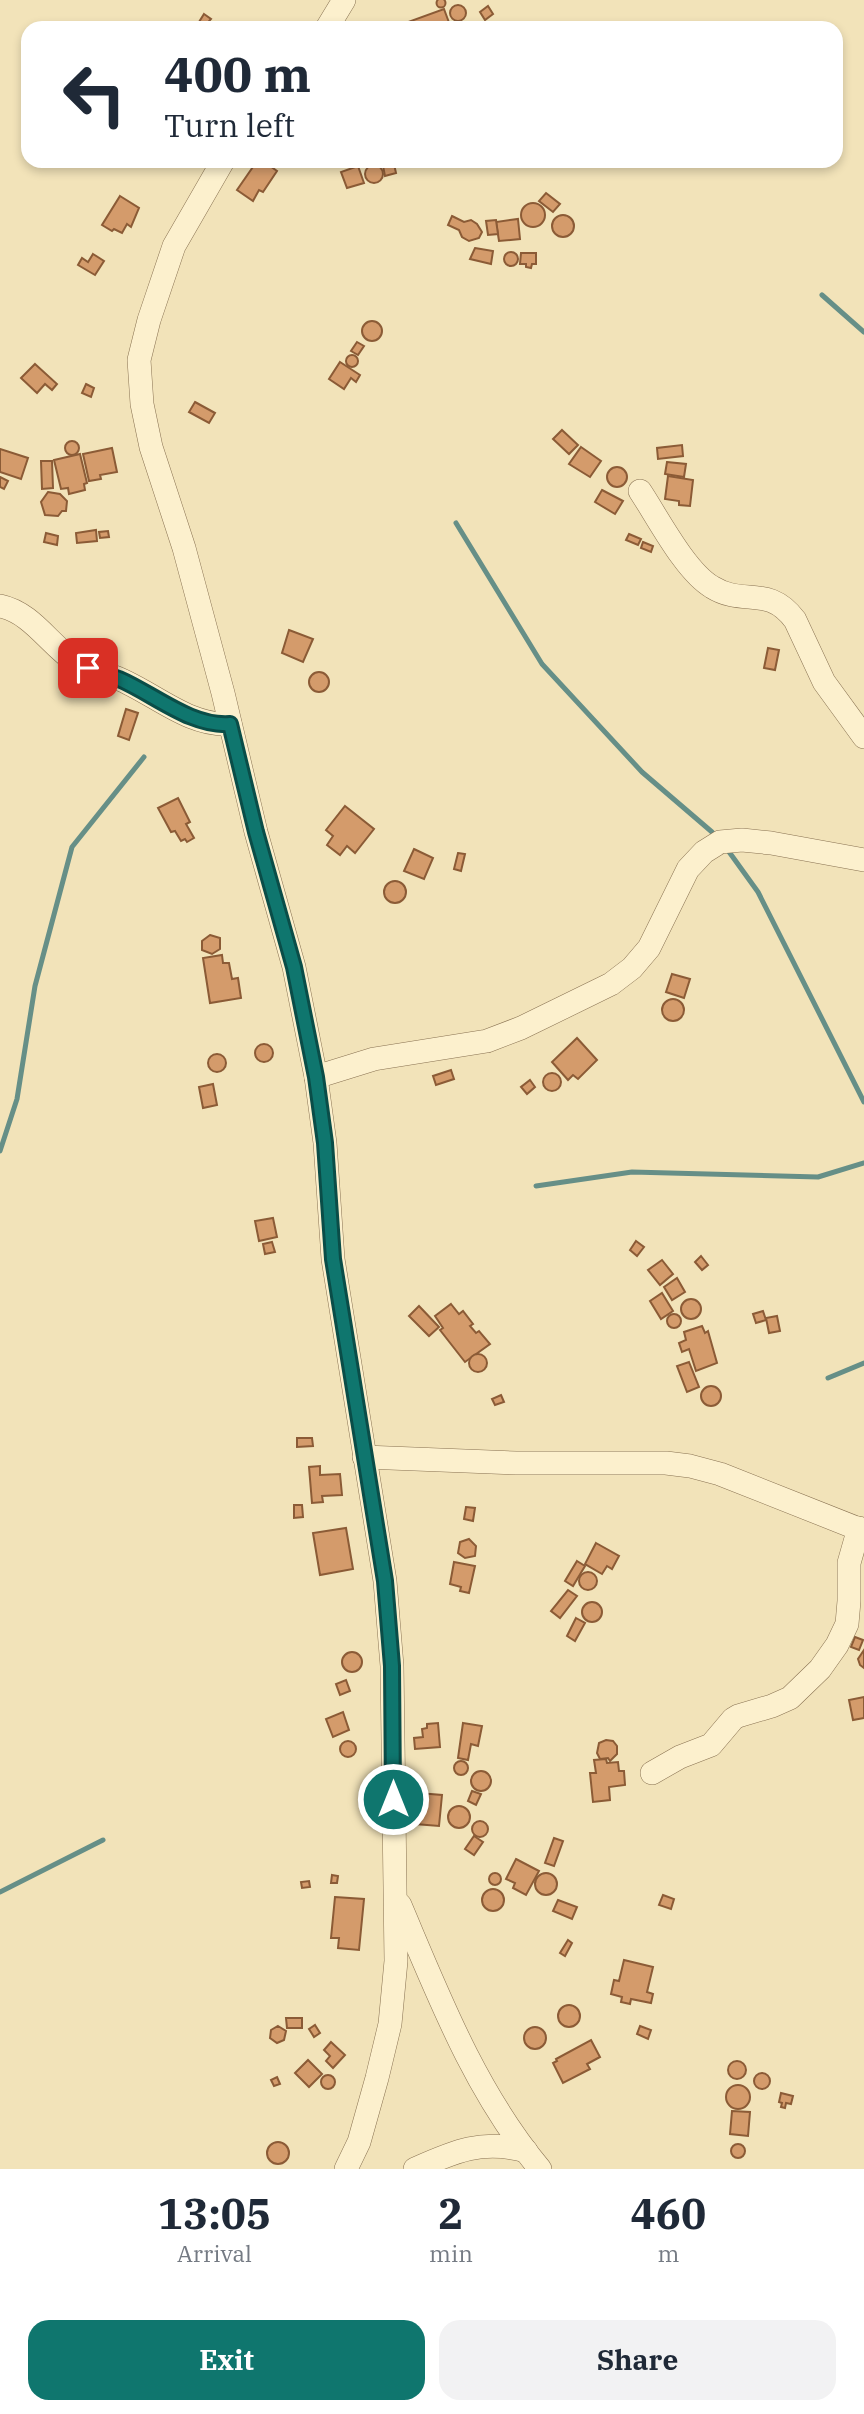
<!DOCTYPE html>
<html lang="en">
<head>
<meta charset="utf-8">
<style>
	body { margin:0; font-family:"IBM Plex Serif",serif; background:#f2f2f3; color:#1f2937; height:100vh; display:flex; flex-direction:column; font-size:26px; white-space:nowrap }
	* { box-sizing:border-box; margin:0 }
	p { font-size:23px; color:#747a83 }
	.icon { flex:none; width:38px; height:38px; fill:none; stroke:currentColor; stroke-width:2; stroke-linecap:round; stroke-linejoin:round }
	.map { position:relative; height:2169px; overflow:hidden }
	.sheet { display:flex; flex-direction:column; background:#fff; flex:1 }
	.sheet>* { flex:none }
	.hud { position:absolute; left:21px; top:21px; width:822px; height:147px; border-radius:21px; box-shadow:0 4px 10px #0003; background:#fff; color:#1f2937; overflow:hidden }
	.pin { position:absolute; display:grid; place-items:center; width:60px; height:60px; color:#fff; margin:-30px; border-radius:14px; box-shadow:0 4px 10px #0006 }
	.me { position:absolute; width:77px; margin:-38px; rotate:0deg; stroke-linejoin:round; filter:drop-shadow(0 0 5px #0008) }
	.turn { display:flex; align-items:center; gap:24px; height:147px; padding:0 28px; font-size:32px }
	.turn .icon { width:91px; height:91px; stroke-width:2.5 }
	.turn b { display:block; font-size:49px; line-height:60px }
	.eta { display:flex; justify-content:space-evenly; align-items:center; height:119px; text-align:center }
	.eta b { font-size:42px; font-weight:700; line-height:49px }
	.button { display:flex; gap:14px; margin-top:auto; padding:14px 28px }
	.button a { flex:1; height:80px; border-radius:21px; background:#0f766e; color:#fff; font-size:28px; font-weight:700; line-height:80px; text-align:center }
	.button a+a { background:#f2f2f3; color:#1f2937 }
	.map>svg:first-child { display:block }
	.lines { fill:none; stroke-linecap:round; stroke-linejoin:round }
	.stream { stroke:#668f87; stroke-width:5 }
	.building { fill:#d49b6b; stroke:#8b5b36; stroke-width:2 }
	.minor-casing { stroke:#897252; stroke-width:24 }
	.minor { stroke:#fcf0cd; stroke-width:23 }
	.route-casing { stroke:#0a4d48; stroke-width:18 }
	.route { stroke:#0f766e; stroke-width:12 }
</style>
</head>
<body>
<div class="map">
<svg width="864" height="2169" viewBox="0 0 864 2169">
	<rect width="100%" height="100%" fill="#f2e3b9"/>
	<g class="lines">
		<g class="stream">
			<polyline points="822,295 864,332"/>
			<polyline points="456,523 542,664 642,772 712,832"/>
			<polyline points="727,849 758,892 864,1102"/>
			<polyline points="0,1151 17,1099 35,986 72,847 144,757"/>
			<polyline points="536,1186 632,1172 818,1177 864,1163"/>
			<polyline points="828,1378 864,1363"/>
			<polyline points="0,1892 103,1840"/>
		</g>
	</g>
	<g class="building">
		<circle cx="441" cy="3" r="4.5"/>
		<circle cx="458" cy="13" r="8"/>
		<polygon points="488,6 493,14 485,20 480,12"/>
		<polygon points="444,9 451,28 410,28 408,22"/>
		<polygon points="204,14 211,19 205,26 199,22"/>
		<polygon points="257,161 263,161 277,171 263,192 259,190 253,201 237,190"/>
		<polygon points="394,164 396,173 385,176 383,166"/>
		<circle cx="374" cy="174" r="9"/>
		<polygon points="358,166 364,183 347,188 341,172"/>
		<polygon points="546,193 560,204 553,212 539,201"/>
		<polygon points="120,196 139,208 131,227 127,224 122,233 114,229 112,231 102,225"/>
		<circle cx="533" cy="215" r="12"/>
		<circle cx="563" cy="226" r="11"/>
		<polygon points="452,216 464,222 471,220 477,224 482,232 479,238 469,241 462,237 459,230 448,225"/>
		<polygon points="518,219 520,239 499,241 496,222"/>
		<polygon points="496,220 498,234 488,235 486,221"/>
		<polygon points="475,248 493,251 491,264 470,259"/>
		<circle cx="511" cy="259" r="7"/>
		<polygon points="521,253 536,253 536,264 532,264 531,268 526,267 526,264 520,264"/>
		<polygon points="93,254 104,261 95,275 78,265 82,258 88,262"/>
		<circle cx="372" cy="331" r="10"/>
		<polygon points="357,342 364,346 358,355 351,351"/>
		<circle cx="352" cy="361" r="6"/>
		<polygon points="340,362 360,375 356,382 351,378 344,389 329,379"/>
		<polygon points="35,364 57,384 52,390 45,384 37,393 21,378"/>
		<polygon points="86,384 94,388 91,397 82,393"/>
		<polygon points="195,402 215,413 209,423 189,412"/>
		<polygon points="562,430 578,445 569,454 553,439"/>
		<circle cx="72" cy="448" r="7"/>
		<polygon points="682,445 683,456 658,459 657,448"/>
		<polygon points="581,447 601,461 590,477 569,464"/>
		<polygon points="112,448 117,472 100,475 101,479 89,481 83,454"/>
		<polygon points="0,449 28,458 21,479 0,472"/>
		<polygon points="80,454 87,483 84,484 85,490 69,494 68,488 61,489 54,460"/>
		<polygon points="41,461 52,461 53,488 42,489"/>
		<polygon points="667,462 686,464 684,477 665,474"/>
		<circle cx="617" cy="477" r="10"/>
		<polygon points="668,476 693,480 690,506 679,505 679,501 665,499"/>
		<polygon points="0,477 8,481 4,489 0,487"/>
		<polygon points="602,490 623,501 615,514 595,502"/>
		<polygon points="48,492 60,494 67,501 66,511 62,511 58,516 45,515 41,502"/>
		<polygon points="96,530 97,541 77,543 76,533"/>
		<polygon points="108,531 109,537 100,538 99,532"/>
		<polygon points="46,533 58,536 57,545 44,542"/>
		<polygon points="629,534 641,539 638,545 626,540"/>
		<polygon points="643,542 653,546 651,552 641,548"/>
		<polygon points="289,630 313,639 303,662 282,653"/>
		<polygon points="768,648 779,650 775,670 764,668"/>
		<circle cx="319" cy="682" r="10"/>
		<polygon points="126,709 138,713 129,740 118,736"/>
		<polygon points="178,798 190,822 186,824 194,838 187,842 185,839 181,841 175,831 171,832 158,808"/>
		<polygon points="345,806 374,829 355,853 347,846 340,855 327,845 333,836 326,830"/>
		<polygon points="414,849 433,858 424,879 404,871"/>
		<polygon points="458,853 465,854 461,871 454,869"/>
		<circle cx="395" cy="892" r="11"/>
		<polygon points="210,935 220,938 220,949 212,954 202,950 202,941"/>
		<polygon points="222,955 223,963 229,963 232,979 238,978 241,998 210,1003 203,958"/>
		<polygon points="672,974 690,979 684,998 666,992"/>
		<circle cx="673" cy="1010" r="11"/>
		<polygon points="577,1038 597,1060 578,1079 573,1075 568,1080 552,1062"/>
		<circle cx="264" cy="1053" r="9"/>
		<circle cx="217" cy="1063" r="9"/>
		<polygon points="451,1070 454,1079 436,1085 433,1076"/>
		<circle cx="552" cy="1082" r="9"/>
		<polygon points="530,1080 535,1087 527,1094 521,1087"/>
		<polygon points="213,1084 217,1105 203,1108 199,1087"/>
		<polygon points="273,1218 277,1237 259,1241 255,1221"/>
		<polygon points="636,1241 644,1247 637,1256 630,1250"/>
		<polygon points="272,1242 275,1252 265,1254 263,1244"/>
		<polygon points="701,1256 708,1265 702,1270 695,1262"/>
		<polygon points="662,1260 673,1274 660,1285 648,1270"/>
		<polygon points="677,1278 685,1292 672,1300 664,1287"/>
		<polygon points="662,1293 673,1311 661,1319 650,1301"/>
		<circle cx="691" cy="1309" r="10"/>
		<polygon points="451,1304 459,1314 463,1311 473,1324 470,1326 476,1333 479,1331 490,1344 465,1362 440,1330 443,1328 435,1316"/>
		<polygon points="419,1306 439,1327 429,1336 409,1316"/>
		<polygon points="763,1311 766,1320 756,1323 753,1314"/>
		<circle cx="674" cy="1321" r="7"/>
		<polygon points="777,1316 780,1331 769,1333 766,1318"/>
		<polygon points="702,1326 705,1333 708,1331 717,1363 696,1371 689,1349 682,1352 679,1343 686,1340 684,1332"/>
		<circle cx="478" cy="1363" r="9"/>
		<polygon points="689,1362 699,1387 687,1392 677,1366"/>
		<circle cx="711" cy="1396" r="10"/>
		<polygon points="501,1395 504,1402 495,1405 492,1399"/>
		<polygon points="297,1438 312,1438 313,1446 297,1447"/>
		<polygon points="320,1466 320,1475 340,1474 342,1495 322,1496 323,1502 312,1503 309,1467"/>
		<polygon points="294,1505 302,1505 303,1517 294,1518"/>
		<polygon points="466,1507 475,1508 473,1521 464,1519"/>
		<polygon points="346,1528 353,1569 320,1575 313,1533"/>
		<polygon points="469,1539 476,1546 475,1556 465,1558 458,1553 460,1542"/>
		<polygon points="596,1543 619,1556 612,1569 607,1566 602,1574 585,1564"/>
		<polygon points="577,1561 585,1566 573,1586 565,1581"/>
		<polygon points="454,1562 475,1566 469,1593 460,1591 461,1587 450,1584"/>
		<circle cx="588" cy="1581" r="9"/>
		<polygon points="568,1590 577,1596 560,1618 551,1611"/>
		<circle cx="592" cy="1612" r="10"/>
		<polygon points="576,1618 585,1623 575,1641 567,1636"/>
		<polygon points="855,1637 863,1640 859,1650 851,1647"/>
		<polygon points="864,1650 864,1668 860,1665 858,1659"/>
		<circle cx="352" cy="1662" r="10"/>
		<polygon points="346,1680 350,1691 340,1695 336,1684"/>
		<polygon points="864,1697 864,1718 853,1720 849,1700"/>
		<polygon points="343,1712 349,1730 333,1737 326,1719"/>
		<polygon points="438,1723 440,1747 415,1749 414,1738 423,1737 422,1729 427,1728 427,1724"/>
		<polygon points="463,1723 482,1726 478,1746 471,1744 468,1760 458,1758"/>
		<polygon points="606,1740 613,1741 617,1746 617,1754 610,1761 608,1758 600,1759 597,1753 599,1743"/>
		<circle cx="348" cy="1749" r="8"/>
		<polygon points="606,1759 607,1763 618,1762 619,1771 624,1771 625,1785 609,1787 610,1800 593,1802 590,1773 596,1773 594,1760"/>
		<circle cx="461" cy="1768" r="7"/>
		<circle cx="481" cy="1781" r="10"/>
		<polygon points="472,1791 481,1794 476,1805 468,1801"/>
		<polygon points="418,1793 442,1795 439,1826 415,1824"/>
		<circle cx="459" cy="1817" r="11"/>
		<circle cx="480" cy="1829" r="8"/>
		<polygon points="474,1836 483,1842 474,1855 465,1849"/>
		<polygon points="554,1838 563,1841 554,1866 545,1863"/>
		<polygon points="516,1859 539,1871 526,1895 513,1888 515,1883 506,1879"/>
		<circle cx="495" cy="1879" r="6"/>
		<circle cx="546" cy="1884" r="11"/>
		<polygon points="332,1875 338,1876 337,1883 331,1883"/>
		<polygon points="309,1881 310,1887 302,1888 301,1882"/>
		<circle cx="493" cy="1900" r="11"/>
		<polygon points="663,1895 674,1899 671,1909 659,1905"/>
		<polygon points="335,1897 364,1899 359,1950 338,1948 339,1938 331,1938"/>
		<polygon points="558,1900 577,1907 572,1919 553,1911"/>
		<polygon points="568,1940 572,1943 565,1956 560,1953"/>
		<polygon points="624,1960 653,1967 647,1992 653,1994 651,2003 631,1999 630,2004 621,2002 622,1997 611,1994 614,1980 619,1981"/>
		<circle cx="569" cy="2016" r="11"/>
		<polygon points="286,2018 302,2018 302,2028 287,2028"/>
		<polygon points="315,2025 320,2033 314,2037 309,2029"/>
		<polygon points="278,2026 286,2031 284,2040 277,2043 270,2038 271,2030"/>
		<polygon points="640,2026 651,2030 648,2039 637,2034"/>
		<circle cx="535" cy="2038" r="11"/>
		<polygon points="591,2040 600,2057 587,2064 590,2069 563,2083 553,2063 557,2061 556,2059"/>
		<polygon points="331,2042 345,2055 333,2068 326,2061 330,2056 324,2050"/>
		<polygon points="308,2060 322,2074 309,2087 295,2073"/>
		<circle cx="737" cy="2070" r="9"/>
		<circle cx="762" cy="2081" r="8"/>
		<circle cx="328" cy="2082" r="7"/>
		<polygon points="277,2077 280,2084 274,2086 271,2080"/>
		<circle cx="738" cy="2097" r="12"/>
		<polygon points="781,2093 793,2096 791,2104 786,2103 785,2108 781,2107 782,2103 779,2102"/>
		<polygon points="732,2111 750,2112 748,2136 730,2134"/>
		<circle cx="278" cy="2153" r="11"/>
		<circle cx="738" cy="2151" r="7"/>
	</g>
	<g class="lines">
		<defs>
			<g id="minor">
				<polyline points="327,28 344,0"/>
				<polyline points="223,161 174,246 149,320 139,360 142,404 151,447 184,548 223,693 256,832 294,967 316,1077 325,1143 333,1259 385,1581 392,1666 396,1961 390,2024 377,2078 359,2142 346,2169"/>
				<path d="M 640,491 C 658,518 685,571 712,587 C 744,607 768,584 795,620 L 824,682 L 864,737"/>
				<path d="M 0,606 C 33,613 49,645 77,663 C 89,670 104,673 117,678 C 154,693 189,727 230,724"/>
				<polyline points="316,1077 374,1059 487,1041 521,1028 611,984 632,968 649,948 688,869 704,852 720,842 742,840 771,843 864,860"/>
				<polyline points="364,1457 516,1463 666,1463 690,1466 720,1474 864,1531"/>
				<polyline points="652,1773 680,1757 711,1745 733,1719 738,1716 772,1706 790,1698 820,1669 837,1645 847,1624 849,1601 849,1563 859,1528"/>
				<path d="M 400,1905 C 439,1997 475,2091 540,2169"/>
				<path d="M 415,2169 C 455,2151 483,2139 526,2151"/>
			</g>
		</defs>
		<use href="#minor" class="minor-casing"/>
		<use href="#minor" class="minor"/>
	</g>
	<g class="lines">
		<defs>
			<path id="route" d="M 88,668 C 99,672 109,675 119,679 C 154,694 191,727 230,724 L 256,832 L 294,967 L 316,1077 L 325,1143 L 333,1259 L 385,1581 L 392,1666 L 393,1799"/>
		</defs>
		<use href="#route" class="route-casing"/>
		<use href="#route" class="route"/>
	</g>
</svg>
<div class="pin" style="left:88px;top:668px;background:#d93025"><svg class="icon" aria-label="arrive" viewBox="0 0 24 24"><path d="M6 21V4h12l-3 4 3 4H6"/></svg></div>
<svg class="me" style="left:393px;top:1799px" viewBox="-20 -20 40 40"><circle r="17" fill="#0f766e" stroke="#fff" stroke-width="3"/><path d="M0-11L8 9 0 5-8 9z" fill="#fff"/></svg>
<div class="hud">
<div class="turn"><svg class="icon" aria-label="left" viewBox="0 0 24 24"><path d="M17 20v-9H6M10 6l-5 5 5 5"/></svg><div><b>400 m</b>Turn left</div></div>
</div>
</div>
<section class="sheet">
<div class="eta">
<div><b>13:05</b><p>Arrival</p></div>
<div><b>2</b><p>min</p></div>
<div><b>460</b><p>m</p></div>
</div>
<div class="button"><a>Exit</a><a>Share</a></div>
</section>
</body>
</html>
